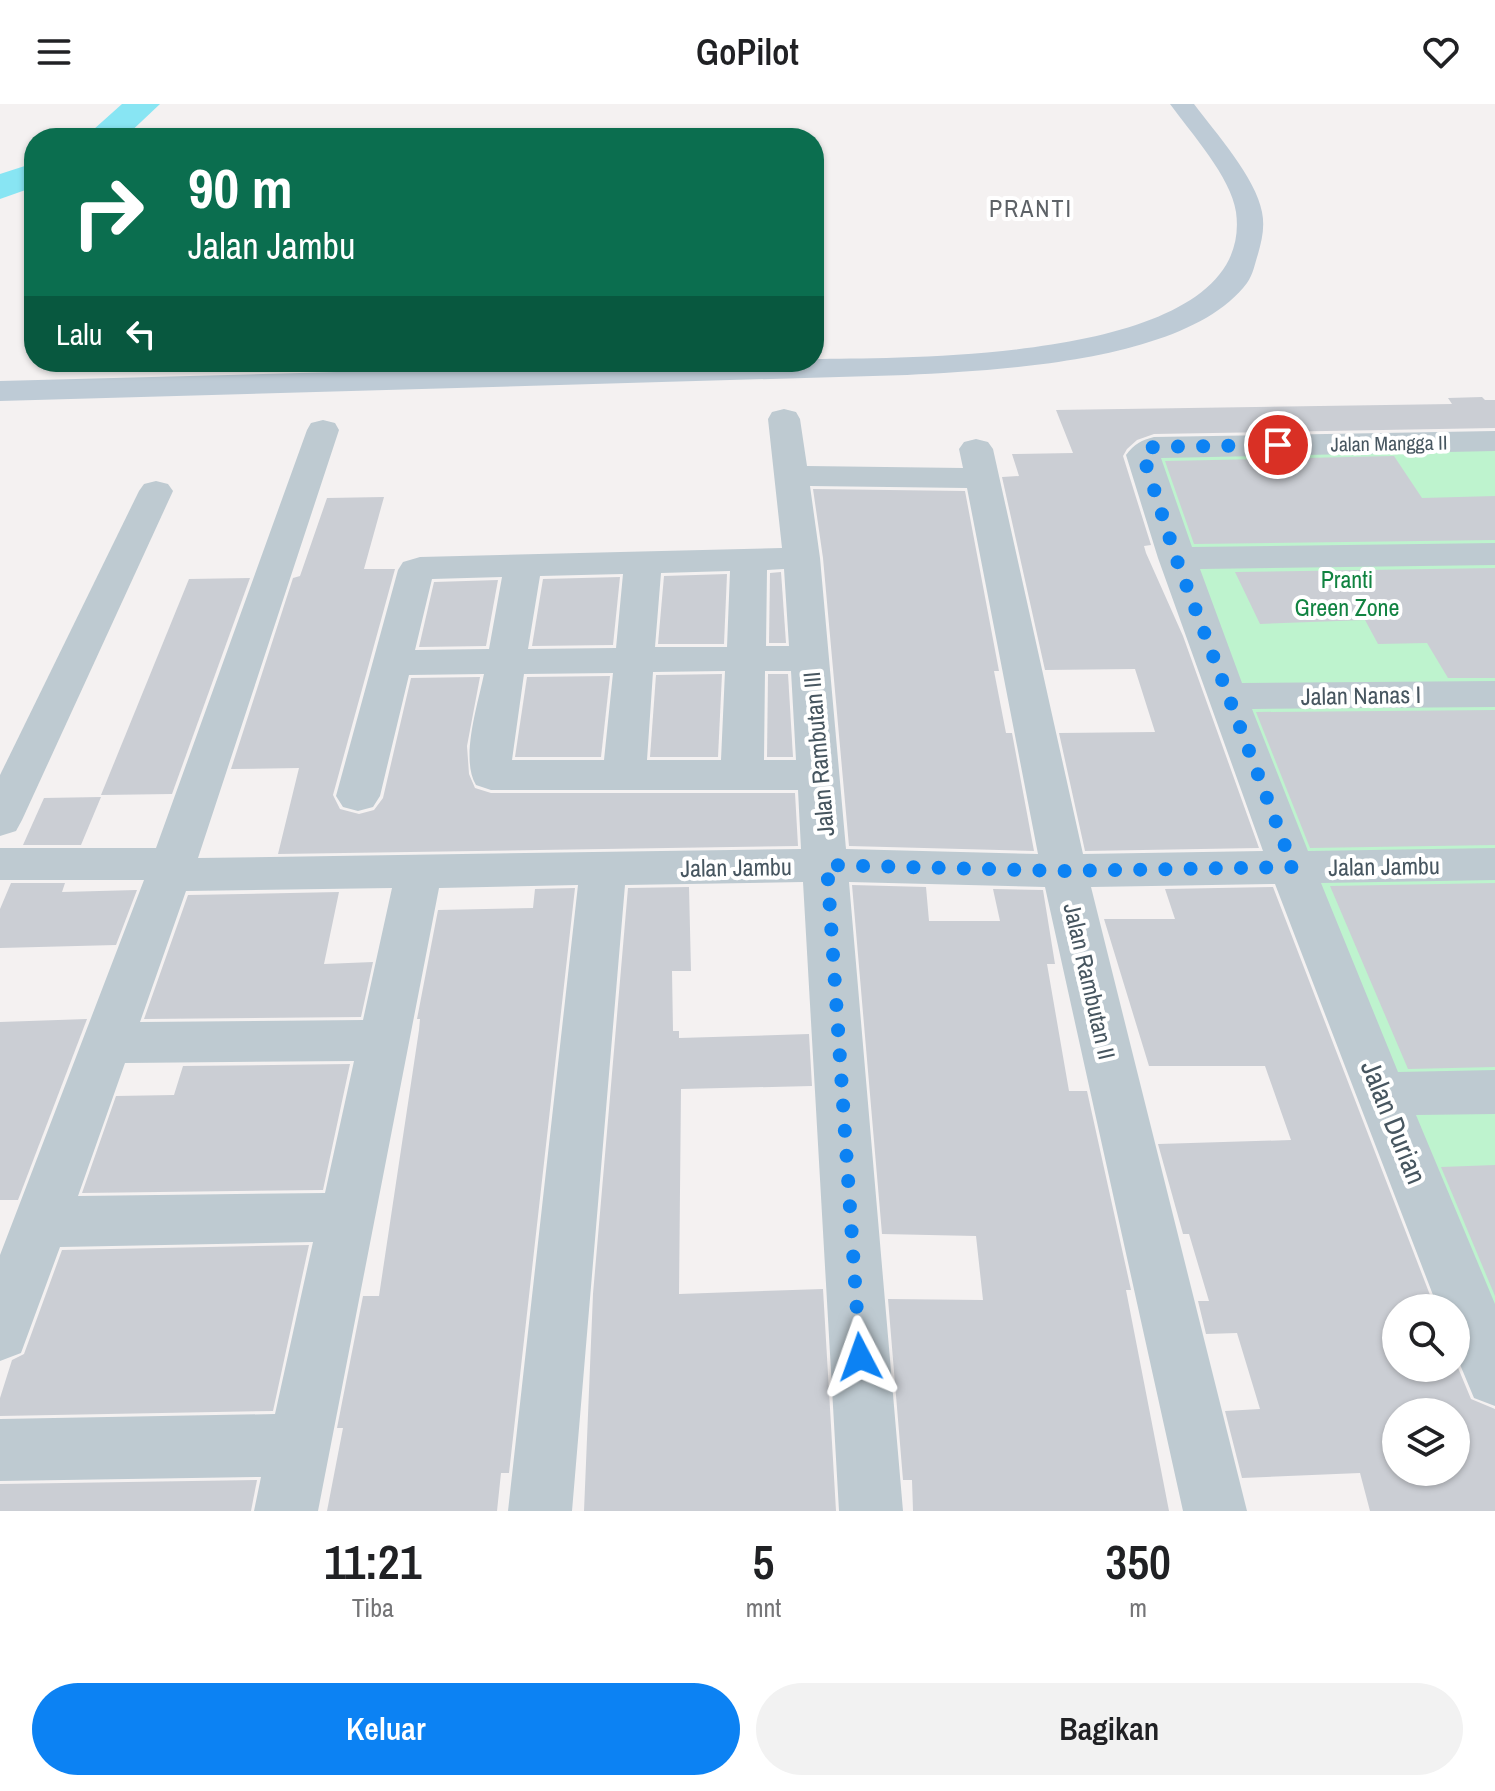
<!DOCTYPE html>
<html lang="id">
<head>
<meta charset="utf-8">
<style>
	body { margin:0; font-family:"Archivo Narrow",sans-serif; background:#f2f2f2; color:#202124; height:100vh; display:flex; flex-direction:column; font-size:30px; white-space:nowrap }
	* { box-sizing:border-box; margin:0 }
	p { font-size:26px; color:#757577 }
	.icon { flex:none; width:44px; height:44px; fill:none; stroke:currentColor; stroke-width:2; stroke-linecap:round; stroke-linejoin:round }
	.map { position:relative; height:1407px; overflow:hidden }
	.side { display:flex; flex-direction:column; background:#fff; flex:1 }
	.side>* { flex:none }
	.guide { position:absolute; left:24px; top:24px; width:800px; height:244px; border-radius:32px; box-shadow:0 2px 6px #0004; background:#0b6e4f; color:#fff; overflow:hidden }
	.buttons { position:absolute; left:1382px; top:1190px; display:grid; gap:16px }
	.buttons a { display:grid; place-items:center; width:88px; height:88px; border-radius:50%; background:#fff; box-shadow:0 2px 6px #0004; font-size:40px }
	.pin { position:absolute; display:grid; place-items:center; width:68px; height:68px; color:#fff; margin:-34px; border:4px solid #fff; border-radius:50%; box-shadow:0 2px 8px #0007 }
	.me { position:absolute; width:88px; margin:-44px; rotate:356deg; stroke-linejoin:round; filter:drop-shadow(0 0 6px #0008) }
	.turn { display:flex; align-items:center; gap:28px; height:168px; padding:0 32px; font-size:36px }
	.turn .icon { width:104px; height:104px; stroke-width:2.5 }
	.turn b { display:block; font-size:56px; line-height:68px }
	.then { display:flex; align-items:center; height:76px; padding:0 32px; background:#0003; gap:16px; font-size:30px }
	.eta { display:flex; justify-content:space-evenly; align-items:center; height:136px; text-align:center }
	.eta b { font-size:48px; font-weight:600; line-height:56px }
	.button { display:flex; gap:16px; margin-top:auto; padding:16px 32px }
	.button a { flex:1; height:92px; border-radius:48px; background:#0c82f3; color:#fff; font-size:32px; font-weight:600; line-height:92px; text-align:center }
	.button a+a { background:#f2f2f2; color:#202124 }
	header { display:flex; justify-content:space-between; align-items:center; height:104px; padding:0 32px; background:#fff; font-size:36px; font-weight:600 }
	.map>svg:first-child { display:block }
	.green { fill:#bef3ce }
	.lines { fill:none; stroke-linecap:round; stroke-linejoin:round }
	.river { fill:#88e5f3; fill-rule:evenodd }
	.building { fill:#cbced4; fill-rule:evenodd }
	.street { fill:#becad1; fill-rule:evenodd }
	.secondary { fill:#becbd6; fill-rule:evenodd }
	.route { stroke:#0c82f3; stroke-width:14; stroke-dasharray:0 25.2 }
	.labels { text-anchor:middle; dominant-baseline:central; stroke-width:8; stroke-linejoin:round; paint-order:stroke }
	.far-street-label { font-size:20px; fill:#475660; stroke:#fff }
	.far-quarter-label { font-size:24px; letter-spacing:2px; fill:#5d6267; stroke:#fff }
	.park-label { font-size:24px; fill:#118341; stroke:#fff }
	.street-label { font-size:24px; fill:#475660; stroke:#fff }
	.near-street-label { font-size:28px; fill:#475660; stroke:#fff }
</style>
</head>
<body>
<header><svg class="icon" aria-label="menu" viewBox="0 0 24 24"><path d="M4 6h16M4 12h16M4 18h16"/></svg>GoPilot<svg class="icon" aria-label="heart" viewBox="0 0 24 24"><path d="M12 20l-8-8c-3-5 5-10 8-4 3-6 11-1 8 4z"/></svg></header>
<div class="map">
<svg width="1495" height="1407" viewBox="0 0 1495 1407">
	<rect width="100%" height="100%" fill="#f4f1f1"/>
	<polygon class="green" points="1495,338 1495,1271 1144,349"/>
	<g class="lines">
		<g class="river">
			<polygon points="122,0 160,0 124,34 84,34"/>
			<polygon points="34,59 34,83 0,95 0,70"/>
		</g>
	</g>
	<g class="building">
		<polygon points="1482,293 1485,296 1495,296 1495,324 1154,330 1137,336 1127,345 1123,352 1151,441 1144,442 1146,449 1183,532 1259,744 1085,747 1059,629 1155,628 1135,565 1045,566 1002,373 1019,372 1012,350 1073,349 1056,306 1452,300 1448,294"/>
		<polygon points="1394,352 1422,394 1495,392 1495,436 1194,440 1165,357"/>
		<polygon points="813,385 965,387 999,567 994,567 1006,629 1012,629 1034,747 849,742 823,454"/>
		<polygon points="384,393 364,465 395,465 333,691 340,705 359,710 374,706 383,694 411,574 480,573 467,642 469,670 475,684 491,689 795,689 798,742 278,750 299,664 231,665 293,474 300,472 327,394"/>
		<polygon points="1495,464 1495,574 1448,574 1427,539 1378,540 1365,516 1260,520 1235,468"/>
		<polygon points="781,468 786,539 769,539 770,469"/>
		<polygon points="727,470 724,540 658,540 664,472"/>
		<polygon points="620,473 613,541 532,542 543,475"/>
		<polygon points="250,474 172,690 101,691 189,475"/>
		<polygon points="498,476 486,542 419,543 434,478"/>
		<polygon points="722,570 718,653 650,653 656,571"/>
		<polygon points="768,570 788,570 793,653 767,653"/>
		<polygon points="610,572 601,653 515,653 527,573"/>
		<polygon points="1495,606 1495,741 1310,744 1256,608"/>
		<polygon points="101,693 81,741 23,741 44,694"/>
		<polygon points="11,779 65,779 62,788 137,786 116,841 0,844 0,805"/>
		<polygon points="1495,779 1495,963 1408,965 1330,782"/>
		<polygon points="852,781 926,783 929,817 1000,817 993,785 1043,786 1055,860 1047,860 1069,987 1087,987 1131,1186 1126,1186 1169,1407 913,1407 912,1376 903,1376 888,1195 983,1196 976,1132 882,1130"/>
		<polygon points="689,783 691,867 672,867 673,927 679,927 679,934 809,930 812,982 681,985 679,1190 823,1185 836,1407 584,1407 593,1190 628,784"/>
		<path d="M 1273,783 L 1435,1204 L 1396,1204 L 1396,1264 L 1456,1264 L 1456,1259 L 1471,1295 L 1495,1305 L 1495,1407 L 1370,1407 L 1360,1369 L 1242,1374 L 1225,1307 L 1260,1305 L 1237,1229 L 1206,1230 L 1198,1197 L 1209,1197 L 1189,1130 L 1183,1130 L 1158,1040 L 1291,1036 L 1265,962 L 1149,962 L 1104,815 L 1175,815 L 1165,785 ZM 1396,1308 L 1456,1308 L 1456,1368 L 1396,1368 Z"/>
		<polygon points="575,784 509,1369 501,1369 497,1407 327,1407 343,1324 337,1324 363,1192 379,1192 419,926 420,915 417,915 438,806 533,804 535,785"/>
		<polygon points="339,788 324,860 373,858 361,913 144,915 188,791"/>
		<polygon points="87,915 18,1096 0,1096 0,918"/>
		<polygon points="350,960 323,1086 82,1089 116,992 174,991 183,962"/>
		<polygon points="1495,1061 1495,1192 1441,1063"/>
		<polygon points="309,1141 273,1307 0,1312 0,1294 12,1256 24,1250 62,1146"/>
		<polygon points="257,1376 251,1407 0,1407 0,1380"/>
	</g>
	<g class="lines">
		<g class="street">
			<path d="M 784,305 L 796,308 L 800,315 L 807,362 L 963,364 L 959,345 L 964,338 L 976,335 L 988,338 L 993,345 L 1083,750 L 1263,747 L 1158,454 L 1126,351 C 1134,340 1142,336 1154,333 L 1495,327 L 1495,347 L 1161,354 L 1192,443 L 1495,439 L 1495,461 L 1200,465 L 1242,579 L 1495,577 L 1495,603 L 1252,605 L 1308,747 L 1495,744 L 1495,776 L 1321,779 L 1398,968 L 1495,966 L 1495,1010 L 1416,1011 L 1495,1200 L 1495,1302 L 1474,1294 L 1456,1251 L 1456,1204 L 1438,1204 L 1275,780 L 1091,783 L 1247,1407 L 1183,1407 L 1045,783 L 849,778 L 903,1407 L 839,1407 L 803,778 L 625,781 L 572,1407 L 508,1407 L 578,781 L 439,784 L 318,1407 L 254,1407 L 261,1373 L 0,1377 L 0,1315 L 275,1310 L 313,1138 L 60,1143 L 21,1249 L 0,1257 L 0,1151 L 144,776 L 0,776 L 0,744 L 156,744 L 307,326 L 311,319 L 323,316 L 335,319 L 339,326 L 198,754 L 801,745 L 798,686 L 491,686 L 476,681 C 460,655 478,600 484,570 L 409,571 L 380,692 L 373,703 L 358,707 L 343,703 L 336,692 L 398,466 L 403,458 L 420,453 L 782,444 L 768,315 L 772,308 ZM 810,382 L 967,384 L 1038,750 L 846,745 L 820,454 ZM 784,465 L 789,542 L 766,542 L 767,466 ZM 730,467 L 727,543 L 655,543 L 661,469 ZM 623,470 L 616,544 L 528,545 L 540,472 ZM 502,473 L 489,545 L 415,546 L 432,475 ZM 725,567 L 721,656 L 647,656 L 653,568 ZM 765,567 L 791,567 L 796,656 L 764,656 ZM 613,569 L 604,656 L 512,656 L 524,570 ZM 392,784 L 363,916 L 140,918 L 186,787 ZM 354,957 L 325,1089 L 78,1092 L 125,959 Z"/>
			<polygon points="156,377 168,380 173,387 22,716 16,727 0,732 0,671 139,387 144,380"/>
		</g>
		<path class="secondary" d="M 1170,0 L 1194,0 C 1215,28 1256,74 1262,108 C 1265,123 1262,136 1258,150 C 1255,159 1253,171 1247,179 C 1188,258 999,266 907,271 L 0,297 L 0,277 L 709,258 L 814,258 L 814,255 C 908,253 1257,260 1236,108 C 1231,73 1191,29 1170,0 Z"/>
	</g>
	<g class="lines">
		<polyline class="route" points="860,1253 827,761 1064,767 1293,763 1176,454 1143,351 1148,344 1154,343 1278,341"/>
	</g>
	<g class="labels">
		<g class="far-street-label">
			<text transform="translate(1389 339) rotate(-1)">Jalan Mangga II</text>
		</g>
		<g class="far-quarter-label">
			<text x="1031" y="104">PRANTI</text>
		</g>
		<g class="park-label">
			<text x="1347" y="475">Pranti<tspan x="1347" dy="28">Green Zone</tspan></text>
		</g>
		<g class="street-label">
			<text transform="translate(1361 591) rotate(-1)">Jalan Nanas I</text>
			<text transform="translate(818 650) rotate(-95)">Jalan Rambutan III</text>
			<text transform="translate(1384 762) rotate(-1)">Jalan Jambu</text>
			<text transform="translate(736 763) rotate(-1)">Jalan Jambu</text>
			<text transform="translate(1090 877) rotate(77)">Jalan Rambutan II</text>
		</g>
		<g class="near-street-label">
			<text transform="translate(1394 1018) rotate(68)">Jalan Durian</text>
		</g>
	</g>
</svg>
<div class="buttons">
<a><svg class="icon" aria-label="search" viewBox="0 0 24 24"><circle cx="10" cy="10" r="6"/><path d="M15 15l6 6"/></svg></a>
<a><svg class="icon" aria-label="layers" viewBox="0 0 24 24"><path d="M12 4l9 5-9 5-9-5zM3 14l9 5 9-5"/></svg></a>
</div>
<div class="pin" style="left:1278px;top:341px;background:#d93025"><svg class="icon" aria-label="arrive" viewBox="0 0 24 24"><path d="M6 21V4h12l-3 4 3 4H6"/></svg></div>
<svg class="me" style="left:860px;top:1253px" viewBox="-20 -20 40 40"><path d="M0-17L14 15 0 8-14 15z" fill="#0c82f3" stroke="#fff" stroke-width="4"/></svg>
<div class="guide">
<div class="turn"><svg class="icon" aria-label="right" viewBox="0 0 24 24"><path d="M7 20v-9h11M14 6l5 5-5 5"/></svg><div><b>90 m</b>Jalan Jambu</div></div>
<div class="then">Lalu<svg class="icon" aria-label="left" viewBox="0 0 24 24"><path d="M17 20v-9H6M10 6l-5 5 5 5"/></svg></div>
</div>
</div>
<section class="side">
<div class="eta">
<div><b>11:21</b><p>Tiba</p></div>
<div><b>5</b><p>mnt</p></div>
<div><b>350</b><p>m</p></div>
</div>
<div class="button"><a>Keluar</a><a>Bagikan</a></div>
</section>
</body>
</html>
